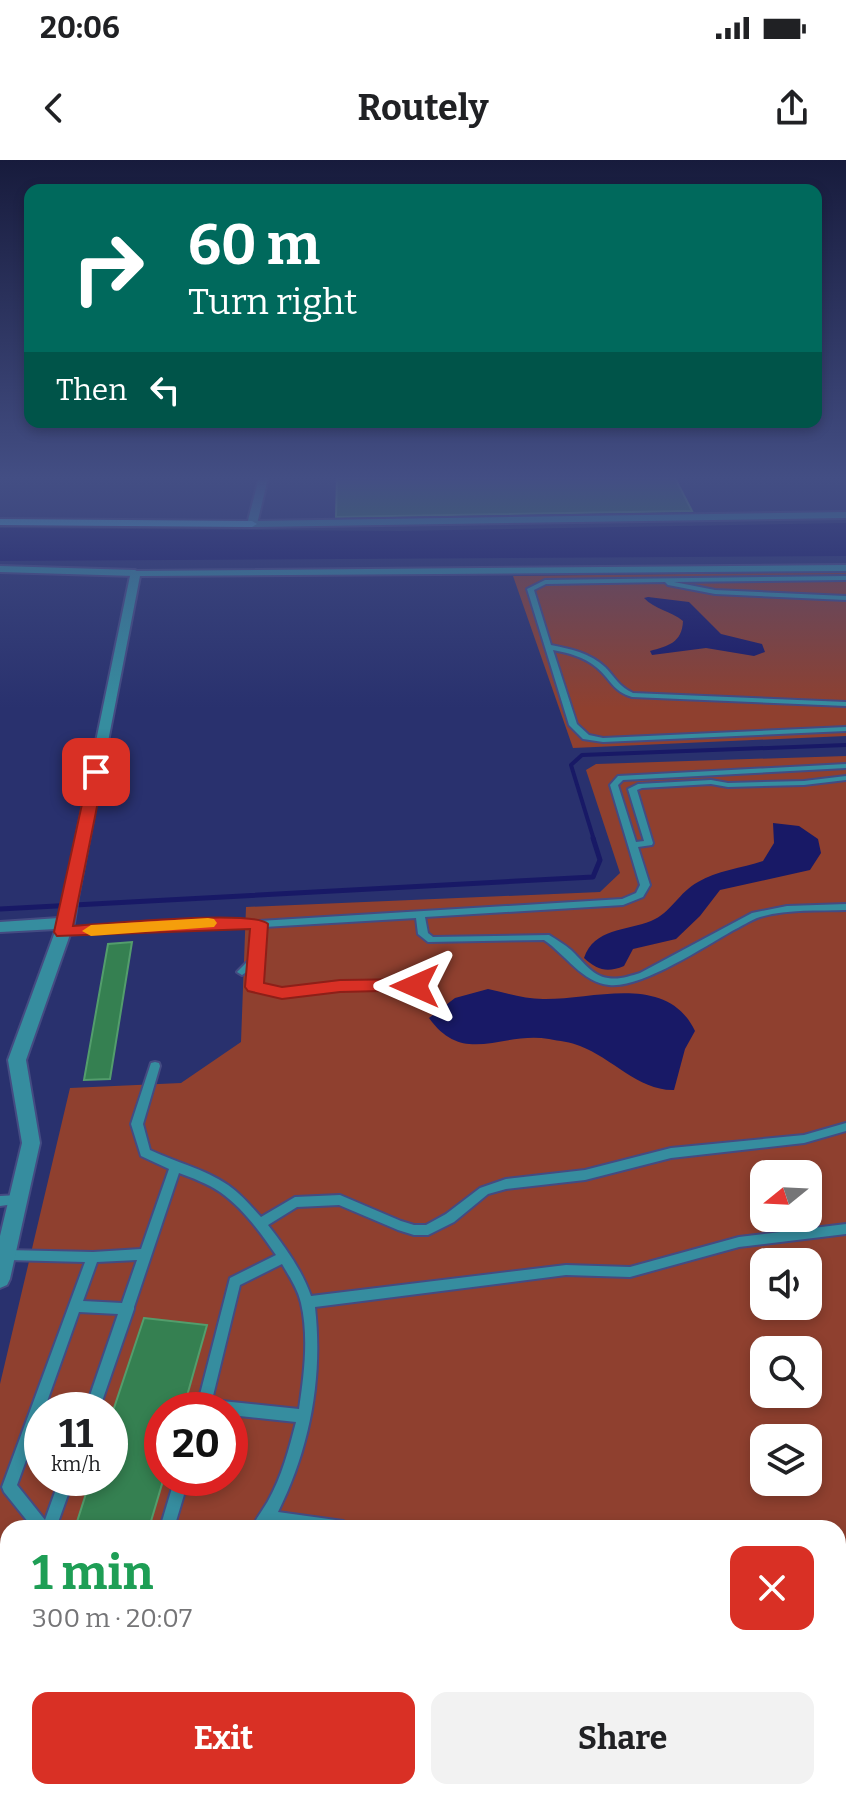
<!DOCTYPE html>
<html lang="en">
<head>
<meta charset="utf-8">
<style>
	body { margin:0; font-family:Bitter,serif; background:#f2f2f2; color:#202124; height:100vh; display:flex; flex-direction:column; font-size:30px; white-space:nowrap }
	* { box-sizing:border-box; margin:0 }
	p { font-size:26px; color:#757577 }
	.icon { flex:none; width:44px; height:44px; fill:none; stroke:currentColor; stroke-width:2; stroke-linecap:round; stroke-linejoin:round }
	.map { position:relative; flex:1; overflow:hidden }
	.details { position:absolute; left:0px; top:1360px; width:846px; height:280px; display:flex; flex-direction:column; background:#fff; border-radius:24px 24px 0 0; box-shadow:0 4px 12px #0003 }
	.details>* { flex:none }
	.top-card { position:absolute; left:24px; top:24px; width:798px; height:244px; border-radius:16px; box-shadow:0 4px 12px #0003; background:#00695c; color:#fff; overflow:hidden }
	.needle { width:52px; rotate:252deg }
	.tools { position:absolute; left:750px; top:1000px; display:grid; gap:16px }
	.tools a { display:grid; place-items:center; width:72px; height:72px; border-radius:16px; background:#fff; box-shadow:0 4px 12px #0003; font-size:40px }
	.speed { position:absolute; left:24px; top:1232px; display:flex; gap:16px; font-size:40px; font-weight:700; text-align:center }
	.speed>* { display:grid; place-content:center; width:104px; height:104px; border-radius:50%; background:#fff; box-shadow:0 4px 12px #0003; line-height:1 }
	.speed small { font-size:20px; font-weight:400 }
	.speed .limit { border:12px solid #d22; background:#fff; color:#111 }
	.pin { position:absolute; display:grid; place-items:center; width:68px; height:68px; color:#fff; margin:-34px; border-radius:16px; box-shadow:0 4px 12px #0006 }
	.me { position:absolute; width:88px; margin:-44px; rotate:270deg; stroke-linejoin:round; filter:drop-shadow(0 0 6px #0008) }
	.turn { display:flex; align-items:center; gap:28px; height:168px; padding:0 32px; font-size:36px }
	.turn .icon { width:104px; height:104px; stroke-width:2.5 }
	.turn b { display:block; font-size:56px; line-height:68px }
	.then { display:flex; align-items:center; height:76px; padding:0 32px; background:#0003; gap:16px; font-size:30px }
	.round { display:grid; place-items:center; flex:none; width:84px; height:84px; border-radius:16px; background:#f2f2f2 }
	.summary { display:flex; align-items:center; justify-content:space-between; height:136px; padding:0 32px }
	h1 { font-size:48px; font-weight:700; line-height:60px; color:#1e9e55 }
	.button { display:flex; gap:16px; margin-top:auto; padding:16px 32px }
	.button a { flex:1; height:92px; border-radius:16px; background:#d93025; color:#fff; font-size:32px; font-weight:700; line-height:92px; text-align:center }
	.button a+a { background:#f2f2f2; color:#202124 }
	.status { display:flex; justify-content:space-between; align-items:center; height:56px; padding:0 40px; background:#fff; direction:ltr }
	.status svg { height:22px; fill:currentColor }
	header { display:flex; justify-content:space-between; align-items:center; height:104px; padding:0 32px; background:#fff; font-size:36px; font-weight:700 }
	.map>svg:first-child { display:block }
	.green { fill:#8f402f; fill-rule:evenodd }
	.water { fill:#181966 }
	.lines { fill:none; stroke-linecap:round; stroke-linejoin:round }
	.stream-far1 { stroke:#181966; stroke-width:4 }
	.stream { stroke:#181966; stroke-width:5 }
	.building { fill:#358051; stroke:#539d6c; stroke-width:2 }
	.service-casing { stroke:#444b82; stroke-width:4 }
	.minor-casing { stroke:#444b82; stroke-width:4 }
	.tertiary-casing { stroke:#444b82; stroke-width:4 }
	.secondary-casing { stroke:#444b82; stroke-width:4 }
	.service { fill:#368d9f; fill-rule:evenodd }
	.minor { fill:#368d9f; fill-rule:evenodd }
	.tertiary { fill:#368d9f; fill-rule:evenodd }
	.secondary { fill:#4ab9cf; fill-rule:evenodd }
	.route { fill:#d93025; stroke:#8d1f18; stroke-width:2 }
	.slow { fill:#f59e0b }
</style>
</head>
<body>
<div class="status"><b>20:06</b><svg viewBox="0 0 49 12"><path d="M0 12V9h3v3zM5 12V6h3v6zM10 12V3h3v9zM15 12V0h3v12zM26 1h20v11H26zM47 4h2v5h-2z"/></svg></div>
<header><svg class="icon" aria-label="back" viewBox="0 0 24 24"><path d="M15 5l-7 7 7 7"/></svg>Routely<svg class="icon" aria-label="share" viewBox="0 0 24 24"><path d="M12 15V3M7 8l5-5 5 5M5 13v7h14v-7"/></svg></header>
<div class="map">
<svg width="846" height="1640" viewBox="0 0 846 1640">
	<rect width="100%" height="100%" fill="#29316e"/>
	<g class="green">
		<polygon points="846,412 846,576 573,588 513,416"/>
		<path d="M 846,596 L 846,1640 L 0,1640 L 0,1224 L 70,928 L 181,923 L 241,882 L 246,747 L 600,732 L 620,713 L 586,610 L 596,604 ZM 764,1014 L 808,1014 L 808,1058 L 764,1058 ZM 764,1102 L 808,1102 L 808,1146 L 764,1146 ZM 764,1190 L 808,1190 L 808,1234 L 764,1234 ZM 42,1250 L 110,1250 L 110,1318 L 42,1318 ZM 162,1250 L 230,1250 L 230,1318 L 162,1318 ZM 764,1278 L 808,1278 L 808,1322 L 764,1322 ZM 8,1368 L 838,1368 L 838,1632 L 8,1632 Z"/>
	</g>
	<g class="water">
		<polygon points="846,363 846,396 0,401 0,368 400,371"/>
		<path d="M 648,437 L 689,442 L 721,474 L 762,484 L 765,492 L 754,496 L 706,488 L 652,495 L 650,491 C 668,486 682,483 683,461 C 671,451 654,449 644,438 Z"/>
		<path d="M 773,663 L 799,666 L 818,679 L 821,693 L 810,710 L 720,730 L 700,756 L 676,779 L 633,789 L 624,806 C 607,813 597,810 584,798 C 594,768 626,771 651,761 C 671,753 679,732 698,722 C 716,711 742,708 763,701 L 774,683 Z"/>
		<path d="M 488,829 C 506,833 525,839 543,839 C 593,840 667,812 695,871 L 685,889 L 674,930 C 639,931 612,898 580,886 C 571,882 559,881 549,879 C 501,871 464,907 429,858 L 455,838 Z"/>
		<polygon points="587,1632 803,1632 801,1640 595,1640"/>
	</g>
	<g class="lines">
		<polyline class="stream-far1" points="594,680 571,605 582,595 846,585"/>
		<polyline class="stream" points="0,749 593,717 600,700 593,678"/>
	</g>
	<g class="building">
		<polygon points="337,318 675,318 692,351 336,357"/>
		<polygon points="132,782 110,919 84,920 108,784"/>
		<polygon points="144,1158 207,1165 183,1250 162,1250 162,1324 149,1368 75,1368 91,1318 110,1318 110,1260"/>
	</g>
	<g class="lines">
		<defs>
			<g id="service">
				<path d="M 846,416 L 846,420 L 674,422 L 715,430 L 846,436 L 846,440 L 715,434 L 668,425 L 665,422 L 546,424 L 534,430 L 551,485 C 571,489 590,493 605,507 C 615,517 619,527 633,533 L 846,542 L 846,546 L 632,537 C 612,531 611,519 596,507 C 584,497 569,493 553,490 L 577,564 L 589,575 L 603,578 L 846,567 L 846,571 L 603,582 L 583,579 L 569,565 L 527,429 L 545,420 Z"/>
				<path d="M 846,604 L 846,608 L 623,620 L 618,625 L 636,682 L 644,681 L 628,629 L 638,624 L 711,620 L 728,623 L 804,621 L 846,616 L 846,620 L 804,625 L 728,627 L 711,624 L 642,628 L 637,630 L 653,683 L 652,685 L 638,687 L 650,725 L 643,737 L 623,745 L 425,757 L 428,773 L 433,777 L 549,775 C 557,780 564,784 571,790 C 582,800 592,816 608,818 C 619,820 630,816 640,813 L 752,753 L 787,746 L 846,744 L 846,750 C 818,751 787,749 760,757 C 750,760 741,767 732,771 C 704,787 640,829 609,825 C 583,823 565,794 544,780 L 428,782 L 418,774 L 416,758 L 264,767 L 263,797 L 259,825 L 282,830 L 340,823 L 415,823 L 420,826 L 415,829 L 340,829 L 282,836 L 250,829 L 249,827 L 251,809 L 242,815 L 237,812 L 253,796 L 254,767 L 200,766 L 63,775 L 58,772 L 63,769 L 200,760 L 259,761 L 622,739 L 636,733 L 640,725 L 610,625 L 618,616 Z"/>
				<path d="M 155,902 L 159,903 L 160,906 L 143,964 L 150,990 C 175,1002 205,1009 228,1025 C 241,1034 251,1046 261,1057 L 295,1037 L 340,1035 L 401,1061 L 414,1065 L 426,1065 L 446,1054 L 480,1028 L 506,1019 L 585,1010 L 671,988 L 804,975 L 846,963 L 846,971 L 804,983 L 671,998 L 585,1020 L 506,1029 L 488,1034 L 454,1062 L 428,1075 L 414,1075 L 398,1070 L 339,1045 L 297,1047 L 268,1065 C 285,1087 302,1110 311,1136 L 566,1105 L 630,1107 L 739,1077 L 846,1064 L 846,1074 L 739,1087 L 630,1117 L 566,1115 L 315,1147 C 323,1218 310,1288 278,1352 L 343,1361 L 348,1363 L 350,1368 L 287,1368 L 269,1366 L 268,1368 L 252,1368 C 256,1358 263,1350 268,1341 C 282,1316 289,1289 296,1262 L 230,1255 L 230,1250 L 196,1250 L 230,1118 L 276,1095 C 260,1072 243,1048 220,1032 C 208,1024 193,1018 179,1013 L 134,1147 L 134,1149 L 99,1250 L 85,1250 L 118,1154 L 79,1152 L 44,1250 L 42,1250 L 42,1256 L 17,1325 L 45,1360 L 60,1318 L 74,1318 L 56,1368 L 33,1368 L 4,1332 L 2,1327 L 85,1102 L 7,1100 L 3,1099 L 1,1095 L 3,1091 L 7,1090 L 93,1092 L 141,1089 L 169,1009 L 141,996 L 131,964 L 150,906 L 151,903 ZM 137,1100 L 122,1143 L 83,1141 L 97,1102 ZM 282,1104 C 289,1116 298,1129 301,1143 C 309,1177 304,1215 299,1249 L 212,1240 L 240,1125 Z"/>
				<polygon points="18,1035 22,1037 24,1040 22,1043 0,1046 0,1036"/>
				<polygon points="175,1318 189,1318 174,1368 160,1368"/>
				<polygon points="838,1492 846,1495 846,1511 838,1508"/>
				<polygon points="220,1632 238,1632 237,1640 219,1640"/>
				<polygon points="305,1632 323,1632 322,1640 304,1640"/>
			</g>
			<g id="minor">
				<polygon points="846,352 846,358 252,367 247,364 252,361"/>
				<polygon points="0,406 135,410 140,413 135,416 0,412"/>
				<polygon points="71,732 78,737 74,763 26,900 40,983 10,1119 7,1125 0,1128 0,1076 22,983 8,900 56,769 0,772 0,762 59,758 64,737"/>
			</g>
			<g id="tertiary">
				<polygon points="259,318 268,318 257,364 252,367 247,364"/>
				<polygon points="846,405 846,411 140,416 78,737 71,742 64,737 131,411"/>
			</g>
			<polygon id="secondary" points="0,359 252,361 257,364 252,367 0,365"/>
		</defs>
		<use href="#service" class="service-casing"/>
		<use href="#minor" class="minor-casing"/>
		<use href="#tertiary" class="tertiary-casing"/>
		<use href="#secondary" class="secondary-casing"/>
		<use href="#service" class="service"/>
		<use href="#minor" class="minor"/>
		<use href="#tertiary" class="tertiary"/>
		<use href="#secondary" class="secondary"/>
	</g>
	<linearGradient id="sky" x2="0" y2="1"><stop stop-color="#171b3c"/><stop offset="0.58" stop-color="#434e84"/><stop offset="1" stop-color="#434e84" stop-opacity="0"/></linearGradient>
	<rect width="846" height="548" fill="url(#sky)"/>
	<path class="route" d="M 96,607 L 104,612 L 73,766 C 102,764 254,749 268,764 L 264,823 L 282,827 L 340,820 L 415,819 L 424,826 L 422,830 L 340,832 L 282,839 L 248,831 L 245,827 L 250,769 L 57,776 L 54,772 L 89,612 Z"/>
	<polygon class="slow" points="208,758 214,759 217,763 214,767 91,776 82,771 91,765"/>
</svg>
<div class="tools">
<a><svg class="needle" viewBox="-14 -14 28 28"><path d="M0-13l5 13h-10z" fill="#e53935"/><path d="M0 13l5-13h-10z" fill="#757577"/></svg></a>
<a><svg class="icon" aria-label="sound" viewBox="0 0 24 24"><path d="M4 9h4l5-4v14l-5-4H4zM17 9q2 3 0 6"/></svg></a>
<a><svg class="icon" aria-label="search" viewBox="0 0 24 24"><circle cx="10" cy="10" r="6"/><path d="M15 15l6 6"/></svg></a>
<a><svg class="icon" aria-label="layers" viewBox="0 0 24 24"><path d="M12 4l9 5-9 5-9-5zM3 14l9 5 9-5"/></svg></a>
</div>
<div class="speed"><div>11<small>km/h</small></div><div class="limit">20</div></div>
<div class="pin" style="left:96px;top:612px;background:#d93025"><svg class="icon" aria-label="arrive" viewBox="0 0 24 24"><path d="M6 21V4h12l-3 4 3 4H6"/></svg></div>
<svg class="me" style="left:415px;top:826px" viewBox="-20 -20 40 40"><path d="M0-17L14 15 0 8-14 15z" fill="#d93025" stroke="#fff" stroke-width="4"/></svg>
<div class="top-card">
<div class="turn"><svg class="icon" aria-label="right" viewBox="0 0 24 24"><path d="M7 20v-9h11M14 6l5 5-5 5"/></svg><div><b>60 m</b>Turn right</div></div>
<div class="then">Then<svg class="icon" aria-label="left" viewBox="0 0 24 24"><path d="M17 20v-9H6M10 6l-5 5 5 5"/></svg></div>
</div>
<section class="details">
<div class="summary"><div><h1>1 min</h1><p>300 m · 20:07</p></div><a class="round" style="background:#d93025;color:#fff"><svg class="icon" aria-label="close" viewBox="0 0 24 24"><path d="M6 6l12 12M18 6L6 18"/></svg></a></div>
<div class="button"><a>Exit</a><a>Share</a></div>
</section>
</div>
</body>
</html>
